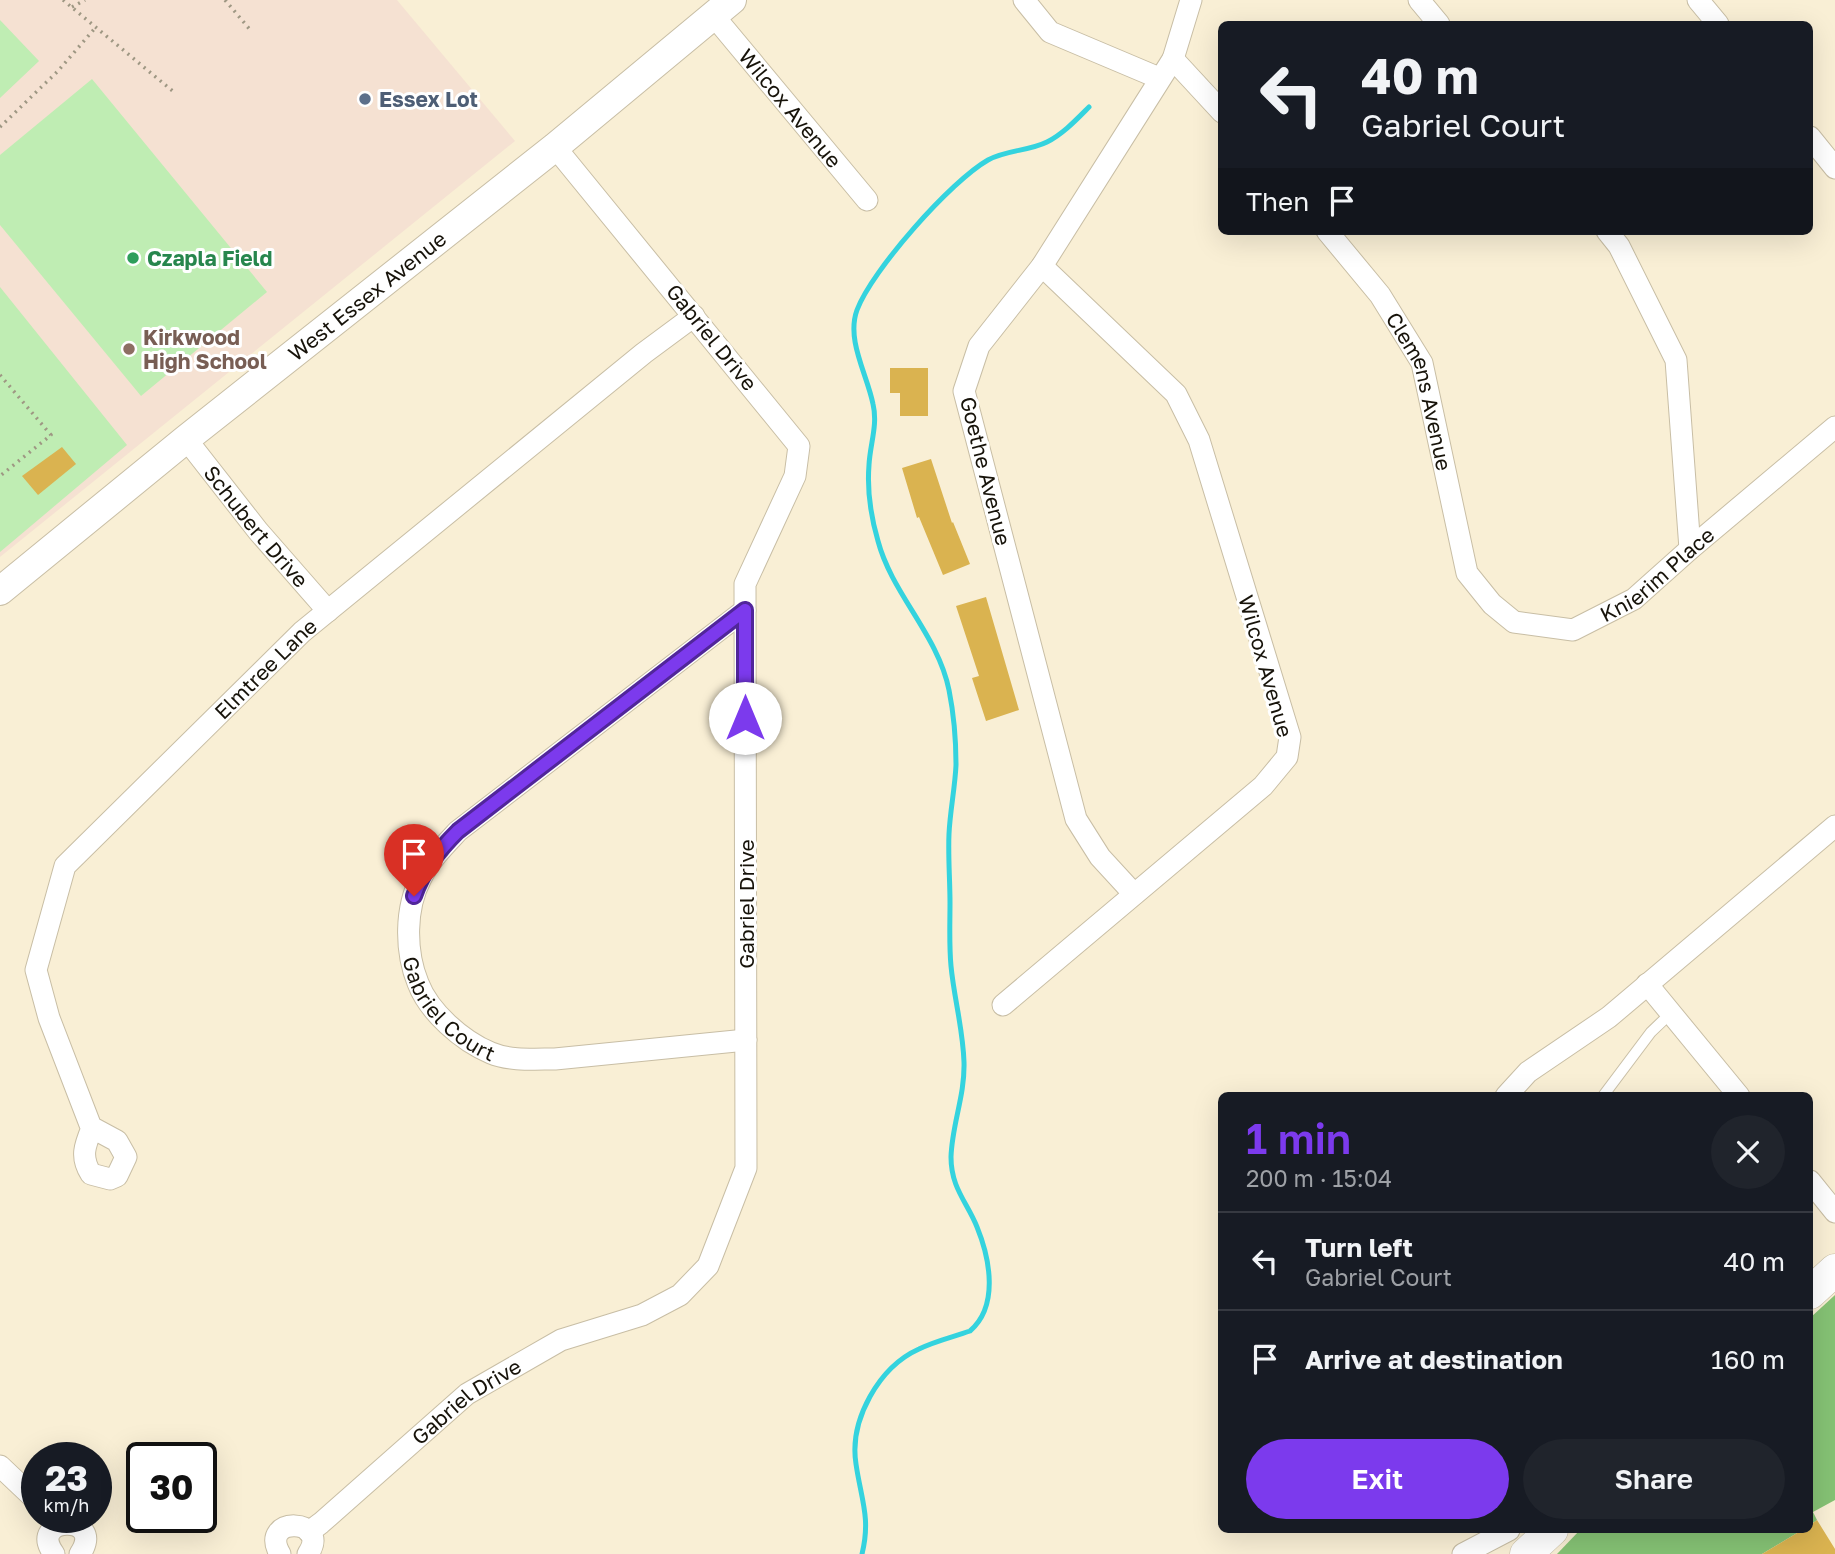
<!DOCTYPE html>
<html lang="en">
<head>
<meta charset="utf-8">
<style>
	body { margin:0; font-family:"Golos Text",sans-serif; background:#20242c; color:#f1f3f6; height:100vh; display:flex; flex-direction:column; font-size:26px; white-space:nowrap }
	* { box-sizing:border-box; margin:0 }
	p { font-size:23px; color:#9ea1a6 }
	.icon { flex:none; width:38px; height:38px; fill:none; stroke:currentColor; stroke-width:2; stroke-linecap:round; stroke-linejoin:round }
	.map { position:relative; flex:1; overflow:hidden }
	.details { position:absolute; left:1218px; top:1092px; width:595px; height:441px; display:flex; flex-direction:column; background:#171b24; border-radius:10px; box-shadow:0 7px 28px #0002 }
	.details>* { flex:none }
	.banner { position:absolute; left:1218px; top:21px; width:595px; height:214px; border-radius:10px; box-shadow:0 7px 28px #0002; background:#171b24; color:#f1f3f6; overflow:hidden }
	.speed { position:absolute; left:21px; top:1442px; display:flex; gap:14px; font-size:35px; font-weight:700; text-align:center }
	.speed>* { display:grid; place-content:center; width:91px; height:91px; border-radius:50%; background:#171b24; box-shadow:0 7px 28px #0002; line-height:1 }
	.speed small { font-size:18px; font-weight:400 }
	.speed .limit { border:4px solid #111; border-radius:10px; background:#fff; color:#111 }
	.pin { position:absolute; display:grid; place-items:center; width:60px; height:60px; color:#fff; margin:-72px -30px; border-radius:50% 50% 50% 0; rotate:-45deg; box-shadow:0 0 7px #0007 }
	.pin .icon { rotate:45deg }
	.me { position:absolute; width:77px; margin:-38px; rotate:0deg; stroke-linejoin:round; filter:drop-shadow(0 0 5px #0008) }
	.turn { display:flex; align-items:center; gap:24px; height:147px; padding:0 28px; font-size:32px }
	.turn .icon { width:91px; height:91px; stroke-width:2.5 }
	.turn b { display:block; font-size:49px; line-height:60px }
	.then { display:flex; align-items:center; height:66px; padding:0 28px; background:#0003; gap:14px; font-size:26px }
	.round { display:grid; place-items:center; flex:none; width:74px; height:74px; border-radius:37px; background:#20242c }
	.summary { display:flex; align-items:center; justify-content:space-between; height:119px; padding:0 28px }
	h1 { font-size:42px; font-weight:600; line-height:52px; color:#7c3aed }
	.primary-button { display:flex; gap:14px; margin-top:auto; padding:14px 28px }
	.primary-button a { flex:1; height:80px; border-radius:42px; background:#7c3aed; color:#fff; font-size:28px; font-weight:600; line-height:80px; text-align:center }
	.primary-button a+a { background:#20242c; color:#f1f3f6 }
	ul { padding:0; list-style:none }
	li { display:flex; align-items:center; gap:21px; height:98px; padding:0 28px; border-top:2px solid #363941 }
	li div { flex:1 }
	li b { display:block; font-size:26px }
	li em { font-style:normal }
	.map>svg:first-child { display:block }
	.education { fill:#f5e1d2 }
	.green { fill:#bfedb3 }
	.forest { fill:#85c274 }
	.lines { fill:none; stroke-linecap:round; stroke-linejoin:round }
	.stream { stroke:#34d3de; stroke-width:5 }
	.building { fill:#dab350 }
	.service-casing { stroke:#c8bea5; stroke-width:12 }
	.minor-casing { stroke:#c8bea5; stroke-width:23 }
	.tertiary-casing { stroke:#c8bea5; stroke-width:30 }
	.secondary-casing { stroke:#c8bea5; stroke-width:33 }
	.path { stroke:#9e9783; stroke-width:3.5; stroke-dasharray:2 5; stroke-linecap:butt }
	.service { stroke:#fff; stroke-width:10 }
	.minor { stroke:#fff; stroke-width:21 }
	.tertiary { stroke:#fff; stroke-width:28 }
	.secondary { stroke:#fff; stroke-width:32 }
	.route-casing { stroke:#51269a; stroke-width:18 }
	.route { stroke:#7c3aed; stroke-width:12 }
	.service-dot { fill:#5c6f8a; stroke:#fff; stroke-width:2.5 }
	.leisure-dot { fill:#2e9e5b; stroke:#fff; stroke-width:2.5 }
	.education-dot { fill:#8d6e63; stroke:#fff; stroke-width:2.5 }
	.labels { text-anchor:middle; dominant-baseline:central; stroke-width:6; stroke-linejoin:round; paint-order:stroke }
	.service-label { font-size:21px; font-weight:bold; fill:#4e5e75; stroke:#fff; text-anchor:start }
	.street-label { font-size:21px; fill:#17130a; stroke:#fff }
	.leisure-label { font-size:21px; font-weight:bold; fill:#27864d; stroke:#fff; text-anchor:start }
	.education-label { font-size:21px; font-weight:bold; fill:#785e54; stroke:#fff; text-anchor:start }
</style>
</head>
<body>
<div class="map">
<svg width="1835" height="1554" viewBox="0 0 1835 1554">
	<rect width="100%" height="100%" fill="#f9efd5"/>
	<polygon class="education" points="0,0 397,0 515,141 0,557"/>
	<g class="green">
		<polygon points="0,20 39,61 0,98"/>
		<polygon points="92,79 267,292 141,396 0,225 0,155"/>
		<polygon points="0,287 127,445 0,552"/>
	</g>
	<g class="forest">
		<polygon points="1835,1295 1835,1500 1813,1512 1817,1520 1810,1525 1810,1318"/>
		<polygon points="1580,1530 1802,1530 1762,1554 1557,1554"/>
	</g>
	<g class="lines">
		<path class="stream" d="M 862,1554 C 871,1518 861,1499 856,1464 C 849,1420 879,1367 919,1349 C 935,1341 953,1337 970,1331 C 999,1306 990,1259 977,1227 C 967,1202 951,1188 951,1157 C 952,1124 965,1096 964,1062 C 963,1029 954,998 951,966 C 949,945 950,924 950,903 C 950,880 948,857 949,834 C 950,811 955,788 956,765 C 956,740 954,715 949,690 C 938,635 892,594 878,541 C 871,517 867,490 869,465 C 870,444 878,425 873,404 C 867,374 846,340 857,310 C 872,270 951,181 988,160 C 1006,150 1029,151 1047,142 C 1063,134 1077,119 1089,107"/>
	</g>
	<g class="building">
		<polygon points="890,368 928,368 928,416 900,416 900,393 890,393"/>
		<polygon points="62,447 76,464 38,495 22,476"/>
		<polygon points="931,459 952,523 953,522 970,564 943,575 919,517 917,518 902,468"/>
		<polygon points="986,597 1019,710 986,721 972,678 979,676 956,606"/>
		<polygon points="1817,1520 1835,1549 1835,1554 1762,1554 1802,1530 1810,1530 1810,1525"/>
	</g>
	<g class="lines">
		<defs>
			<polyline id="service" points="1603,1096 1651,1032 1671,1013"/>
			<g id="minor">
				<polyline points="1024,0 1050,32 1159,78"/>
				<polyline points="1419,0 1439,24"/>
				<polyline points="1698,0 1718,24"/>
				<path id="s1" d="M 713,15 L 867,200"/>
				<polyline points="1173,59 1222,112"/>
				<polyline points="1810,137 1835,168"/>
				<path id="s2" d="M 1327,231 L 1380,295 L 1422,363 L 1467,573 L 1492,604 L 1514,622 L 1573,630 L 1634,599 L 1690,549 L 1835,427"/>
				<polyline points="1607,231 1619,246 1676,360 1690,549"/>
				<path id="s3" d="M 186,439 L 258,531 L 328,611"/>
				<path id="s4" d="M 745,610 L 458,831 C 444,846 430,860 421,878 C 405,908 405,951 418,983 C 429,1012 462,1041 491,1053 C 510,1061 534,1059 555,1059 L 746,1040"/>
				<polyline points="1134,894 1100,857 1076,819 964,391 979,346 1042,266 1173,59 1191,0"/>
				<polyline points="1647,984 1739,1096"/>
				<polyline points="1003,1005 1263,786 1287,757 1290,737 1199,440 1176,394 1042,266"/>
				<polyline points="1506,1096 1528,1072 1609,1017 1835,826"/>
				<path id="s5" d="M 91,1127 L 117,1141 L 126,1157 L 117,1176 L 110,1179 L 91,1174 C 80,1157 85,1145 92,1128 L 91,1127 L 49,1018 L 36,970 L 65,866 L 302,632 L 644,353 L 694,316"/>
				<polyline points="1810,1181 1835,1212"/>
				<polyline points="0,1466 37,1501"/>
				<path id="s6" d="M 309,1532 L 321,1523 L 467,1394 L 561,1340 L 642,1315 L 680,1295 L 708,1266 L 746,1168 L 745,584 L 795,476 L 799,446 L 555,147"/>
				<path d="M 54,1554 C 26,1516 107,1513 80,1554"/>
				<path d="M 280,1554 C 258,1515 332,1518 308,1554"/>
				<polyline points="1463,1554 1509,1530"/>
			</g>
			<g id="tertiary">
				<path id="s7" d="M 0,591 L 186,439 L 555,147 L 732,0"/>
			</g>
			<g id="secondary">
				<polyline points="1810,1293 1835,1270"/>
				<polyline points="1526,1554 1552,1530"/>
			</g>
		</defs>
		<use href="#service" class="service-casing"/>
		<use href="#minor" class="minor-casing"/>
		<use href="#tertiary" class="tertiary-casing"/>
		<use href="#secondary" class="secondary-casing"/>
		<g class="path">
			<polyline points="63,0 175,93"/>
			<polyline points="225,0 252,32"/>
			<polyline points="72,7 85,0"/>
			<polyline points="0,127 58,71 96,27"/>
			<polyline points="0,375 51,435 0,476"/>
		</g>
		<use href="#service" class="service"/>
		<use href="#minor" class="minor"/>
		<use href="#tertiary" class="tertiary"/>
		<use href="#secondary" class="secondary"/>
	</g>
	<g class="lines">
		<defs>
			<path id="route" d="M 414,896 C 423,870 438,851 458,831 L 745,610 L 745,718"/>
		</defs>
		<use href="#route" class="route-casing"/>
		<use href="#route" class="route"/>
	</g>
	<circle class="service-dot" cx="365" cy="99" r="7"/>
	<circle class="leisure-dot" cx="133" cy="258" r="7"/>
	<circle class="education-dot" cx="129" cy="349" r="7"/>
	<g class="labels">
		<g class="service-label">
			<text x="379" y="99">Essex Lot</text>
		</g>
		<g class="street-label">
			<text stroke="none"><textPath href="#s1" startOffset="121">Wilcox Avenue</textPath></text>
			<text stroke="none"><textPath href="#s7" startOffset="471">West Essex Avenue</textPath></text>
			<text transform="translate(712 337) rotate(51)">Gabriel Drive</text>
			<text stroke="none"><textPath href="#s2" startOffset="189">Clemens Avenue</textPath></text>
			<text transform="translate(986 471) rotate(76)">Goethe Avenue</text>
			<text stroke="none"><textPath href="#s3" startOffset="112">Schubert Drive</textPath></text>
			<text stroke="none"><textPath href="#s2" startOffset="607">Knierim Place</textPath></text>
			<text transform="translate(1266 666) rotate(74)">Wilcox Avenue</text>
			<text stroke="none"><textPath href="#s5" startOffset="702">Elmtree Lane</textPath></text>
			<text transform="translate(746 904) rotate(-90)">Gabriel Drive</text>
			<text stroke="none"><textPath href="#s4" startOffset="570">Gabriel Court</textPath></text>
			<text stroke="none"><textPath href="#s6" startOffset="205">Gabriel Drive</textPath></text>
		</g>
		<g class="leisure-label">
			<text x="147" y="258">Czapla Field</text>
		</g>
		<g class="education-label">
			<text x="143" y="337">Kirkwood<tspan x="143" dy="24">High School</tspan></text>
		</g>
	</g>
</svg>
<div class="speed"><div>23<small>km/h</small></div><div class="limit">30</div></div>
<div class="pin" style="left:414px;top:896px;background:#d93025"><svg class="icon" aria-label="arrive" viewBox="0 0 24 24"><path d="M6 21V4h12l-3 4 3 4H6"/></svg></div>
<svg class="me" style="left:745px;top:718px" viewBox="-20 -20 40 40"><circle r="19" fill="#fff"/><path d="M0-13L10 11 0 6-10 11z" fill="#7c3aed"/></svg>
<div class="banner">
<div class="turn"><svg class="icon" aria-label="left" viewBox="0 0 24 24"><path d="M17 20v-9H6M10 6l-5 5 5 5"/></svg><div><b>40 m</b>Gabriel Court</div></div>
<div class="then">Then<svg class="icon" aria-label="arrive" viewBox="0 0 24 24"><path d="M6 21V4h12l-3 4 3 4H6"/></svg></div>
</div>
<section class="details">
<div class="summary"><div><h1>1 min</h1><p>200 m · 15:04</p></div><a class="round"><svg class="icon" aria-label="close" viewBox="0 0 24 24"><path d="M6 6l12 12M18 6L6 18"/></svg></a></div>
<ul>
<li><svg class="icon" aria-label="left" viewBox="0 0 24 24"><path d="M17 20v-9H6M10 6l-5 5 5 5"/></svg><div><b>Turn left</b><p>Gabriel Court</p></div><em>40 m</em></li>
<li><svg class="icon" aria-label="arrive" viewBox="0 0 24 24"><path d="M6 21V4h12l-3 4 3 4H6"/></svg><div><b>Arrive at destination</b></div><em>160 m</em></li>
</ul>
<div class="primary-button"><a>Exit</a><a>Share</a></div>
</section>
</div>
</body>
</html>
